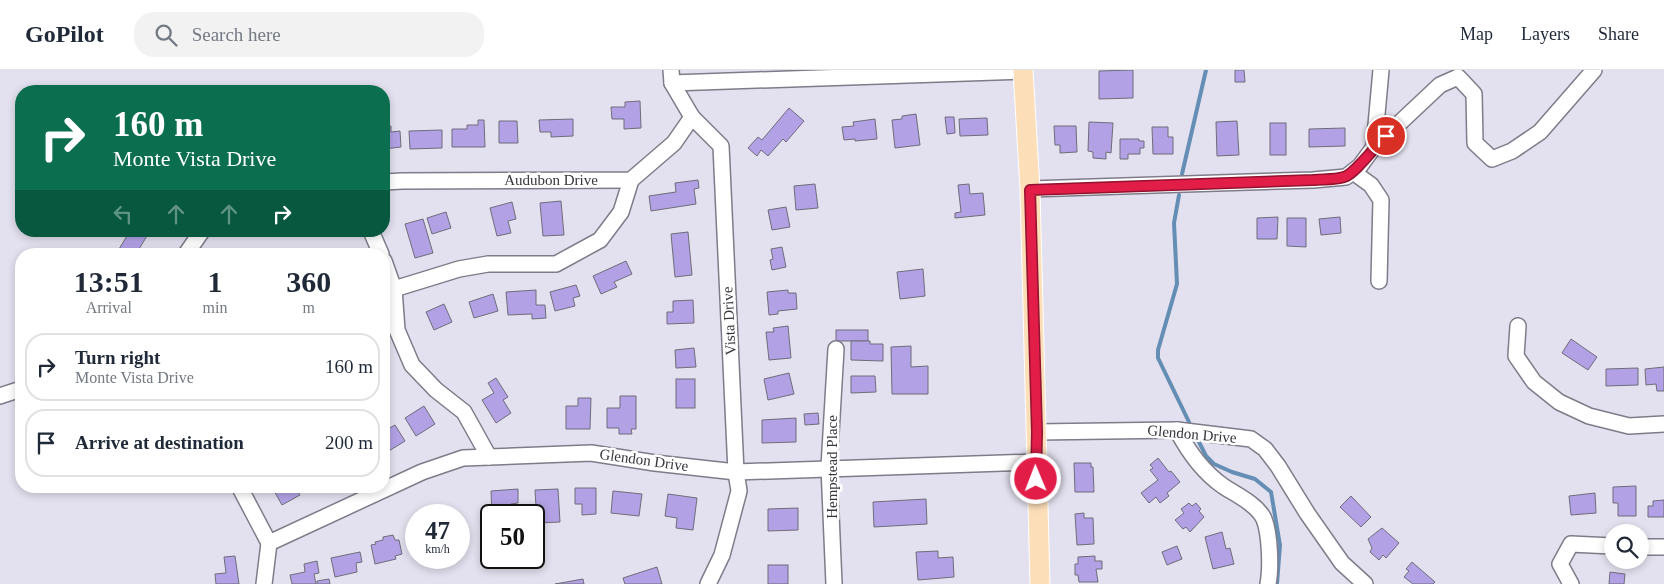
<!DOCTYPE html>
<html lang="en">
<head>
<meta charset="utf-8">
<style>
	body { margin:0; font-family:"Times New Roman",serif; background:#f2f2f3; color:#1f2937; height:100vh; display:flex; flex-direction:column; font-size:19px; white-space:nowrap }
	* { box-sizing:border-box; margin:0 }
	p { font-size:16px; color:#747a83 }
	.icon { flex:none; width:28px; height:28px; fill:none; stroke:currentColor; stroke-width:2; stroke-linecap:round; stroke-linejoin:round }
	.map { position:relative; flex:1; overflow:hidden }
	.drawer { position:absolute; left:15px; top:178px; width:375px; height:245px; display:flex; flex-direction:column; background:#fff; border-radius:20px; box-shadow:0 2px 8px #0003 }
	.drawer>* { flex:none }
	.banner { position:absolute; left:15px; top:15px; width:375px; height:152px; border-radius:20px; box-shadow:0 2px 8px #0003; background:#0b6e4f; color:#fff; overflow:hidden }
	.tools { position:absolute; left:1604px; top:454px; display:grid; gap:10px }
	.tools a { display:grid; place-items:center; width:45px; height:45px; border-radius:50%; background:#fff; box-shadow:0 2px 8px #0003; font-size:25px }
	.speed { position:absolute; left:405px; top:434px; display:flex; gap:10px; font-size:25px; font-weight:700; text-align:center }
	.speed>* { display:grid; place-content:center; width:65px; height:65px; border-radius:50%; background:#fff; box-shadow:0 2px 8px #0003; line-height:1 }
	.speed small { font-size:12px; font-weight:400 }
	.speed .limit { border:2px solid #111; border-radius:8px; background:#fff; color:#111 }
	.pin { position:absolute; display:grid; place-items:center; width:42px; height:42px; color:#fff; margin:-21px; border:2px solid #fff; border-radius:50%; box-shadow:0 1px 5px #0007 }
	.me { position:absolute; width:55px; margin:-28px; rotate:359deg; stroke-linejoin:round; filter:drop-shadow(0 0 4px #0008) }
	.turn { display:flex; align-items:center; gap:18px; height:105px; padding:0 15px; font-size:22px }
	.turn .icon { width:65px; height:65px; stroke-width:2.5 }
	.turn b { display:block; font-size:35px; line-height:42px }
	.lanes { display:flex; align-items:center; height:48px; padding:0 15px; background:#0003; justify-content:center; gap:25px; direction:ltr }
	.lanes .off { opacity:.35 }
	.eta { display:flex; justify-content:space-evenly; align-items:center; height:85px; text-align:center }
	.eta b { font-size:30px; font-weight:700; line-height:35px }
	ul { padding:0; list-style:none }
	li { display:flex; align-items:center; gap:15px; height:68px; margin:0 10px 8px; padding:0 5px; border:2px solid #e0e1e3; border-radius:20px }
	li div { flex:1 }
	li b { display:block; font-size:19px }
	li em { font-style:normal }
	header { display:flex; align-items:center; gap:30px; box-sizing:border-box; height:70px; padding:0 25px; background:#fff; border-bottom:1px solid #e0e1e3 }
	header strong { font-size:24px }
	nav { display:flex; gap:28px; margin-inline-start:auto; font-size:18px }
	.search { width:350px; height:45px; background:#f2f2f3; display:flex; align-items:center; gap:12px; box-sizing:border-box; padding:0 18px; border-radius:20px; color:#747a83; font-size:19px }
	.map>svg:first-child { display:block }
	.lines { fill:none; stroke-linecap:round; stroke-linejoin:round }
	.stream { stroke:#658eb5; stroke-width:4 }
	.building { fill:#b2a1e5; stroke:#6f6d7a }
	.minor-casing { stroke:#7e7c89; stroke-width:18 }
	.major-casing { stroke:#fff; stroke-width:21 }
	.minor { stroke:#fff; stroke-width:15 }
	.major { stroke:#fcdfb9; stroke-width:19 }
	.route-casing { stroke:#92132f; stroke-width:12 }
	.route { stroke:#e11d48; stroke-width:9 }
	.labels { text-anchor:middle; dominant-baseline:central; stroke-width:5; stroke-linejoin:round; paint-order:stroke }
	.street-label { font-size:15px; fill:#37363c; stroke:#fff }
</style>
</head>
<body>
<header>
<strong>GoPilot</strong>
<div class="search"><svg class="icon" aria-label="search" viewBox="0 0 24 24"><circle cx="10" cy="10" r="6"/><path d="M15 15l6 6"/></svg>Search here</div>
<nav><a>Map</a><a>Layers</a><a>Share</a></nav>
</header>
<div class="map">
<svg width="1664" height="514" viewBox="0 0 1664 514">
	<rect width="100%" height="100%" fill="#e3e0ef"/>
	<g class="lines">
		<g class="stream">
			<polyline points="1182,104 1206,0"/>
			<polyline points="1179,125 1174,153 1177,214 1158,280 1158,288 1189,352"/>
			<polyline points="1199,372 1206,386 1214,394 1232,402 1255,409 1271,422 1280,475 1277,514"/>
		</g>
	</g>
	<g class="building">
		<polygon points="1133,0 1133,28 1099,29 1099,1"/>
		<polygon points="1235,0 1244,0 1245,12 1235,12"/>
		<polygon points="335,17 351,18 351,21 335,21"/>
		<polygon points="640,31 641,58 624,59 624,49 612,49 611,37 625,37 625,32"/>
		<polygon points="789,38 804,51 786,72 783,69 768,86 761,80 757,86 748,78 758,67 762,70"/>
		<polygon points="916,44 920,75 895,78 892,50 902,49 902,46"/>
		<polygon points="945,47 954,47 955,63 947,64"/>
		<polygon points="987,48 988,65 960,66 959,49"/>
		<polygon points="573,49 573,66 551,67 551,62 540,62 539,50"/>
		<polygon points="875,49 877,69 855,71 855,69 844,70 842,57 854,56 853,52"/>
		<polygon points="478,50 484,50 485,77 452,77 452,59 467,59 467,55 478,55"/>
		<polygon points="499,51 517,51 518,73 499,73"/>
		<polygon points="1237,51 1239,85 1217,86 1216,52"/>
		<polygon points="1089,52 1113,53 1111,83 1106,82 1106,89 1093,88 1093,82 1088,81"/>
		<rect x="1270" y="53" width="16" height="32"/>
		<polygon points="391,56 391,62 400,61 401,77 384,79 384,57"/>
		<polygon points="1054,56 1076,56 1077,82 1060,83 1060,75 1055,75"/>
		<polygon points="1152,57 1168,57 1168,67 1173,67 1173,84 1153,84"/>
		<polygon points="1345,58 1345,76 1309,77 1309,59"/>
		<polygon points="442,60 442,78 410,79 409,61"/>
		<polygon points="1120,69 1139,69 1139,71 1144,71 1144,78 1140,78 1140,84 1128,84 1128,89 1120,89"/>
		<polygon points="698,110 699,118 694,119 696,134 651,141 649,126 676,122 675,113"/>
		<polygon points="815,114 818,138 796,140 794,116"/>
		<polygon points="969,114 970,124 983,123 985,145 955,148 955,143 961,142 958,115"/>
		<polygon points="561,131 564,165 543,166 540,133"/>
		<polygon points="512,132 516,149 508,151 511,163 497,166 490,138"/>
		<polygon points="786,137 790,157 772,160 768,140"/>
		<polygon points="446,142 451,158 432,164 427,148"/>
		<polygon points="1278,147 1277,169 1257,169 1257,148"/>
		<polygon points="1340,147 1341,163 1321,165 1319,149"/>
		<polygon points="1287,148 1306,148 1306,177 1287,176"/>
		<polygon points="423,149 433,183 415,188 405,154"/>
		<polygon points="130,161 150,161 136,184 116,184"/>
		<polygon points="688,162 692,205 675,207 671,164"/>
		<polygon points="782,177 786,197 772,200 770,190 773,189 771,179"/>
		<polygon points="626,191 632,204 614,212 617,217 601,224 593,206"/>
		<polygon points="923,199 925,226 900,229 897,202"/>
		<polygon points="576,215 580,226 573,228 575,236 555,241 550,222"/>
		<polygon points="536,220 536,235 545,235 546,248 532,249 532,244 508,245 506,222"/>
		<polygon points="788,220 788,223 796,223 797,239 778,241 778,244 769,245 767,222"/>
		<polygon points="493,224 498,241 474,248 469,232"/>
		<polygon points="693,230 694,253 667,254 667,242 673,242 673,231"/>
		<polygon points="444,234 452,252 434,260 426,242"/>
		<polygon points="788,256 791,288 769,290 766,262 774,262 773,258"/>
		<rect x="836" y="260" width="32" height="11"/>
		<polygon points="1571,269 1597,287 1588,300 1562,283"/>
		<polygon points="851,271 870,271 870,274 883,274 883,291 851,290"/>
		<polygon points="911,276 911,297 928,296 928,324 892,324 891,277"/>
		<polygon points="694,278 696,297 676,298 675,280"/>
		<polygon points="1664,297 1664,321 1657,321 1656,314 1646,315 1645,299"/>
		<polygon points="1638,298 1638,315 1606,316 1606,299"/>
		<polygon points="789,303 794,324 768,330 764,309"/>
		<polygon points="851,306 875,306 876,322 851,323"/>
		<polygon points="496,308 508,327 503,330 511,343 496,353 482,330 494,323 488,313"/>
		<rect x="676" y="309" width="19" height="29"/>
		<polygon points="620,326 636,326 636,359 631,359 632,364 619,364 619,358 607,358 607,338 620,338"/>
		<polygon points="578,328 591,328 590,359 566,359 566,336 578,336"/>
		<polygon points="424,336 435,354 416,366 405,348"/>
		<polygon points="818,343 819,354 805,355 804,344"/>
		<polygon points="796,348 796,372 762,373 762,350"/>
		<polygon points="395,355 405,371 384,384 384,357 386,360"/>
		<polygon points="1158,388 1169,402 1171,401 1180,412 1167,423 1169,426 1160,433 1156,427 1149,433 1141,423 1158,410 1150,400 1153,398 1150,395"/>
		<polygon points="1074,393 1091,393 1091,397 1093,397 1094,422 1075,422"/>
		<polygon points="278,416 294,416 300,425 282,435 273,419"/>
		<polygon points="1636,416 1636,446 1618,446 1618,433 1613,433 1613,417"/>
		<polygon points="575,418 596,418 596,444 582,445 582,434 575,434"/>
		<polygon points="518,419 518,433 511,434 512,445 492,445 491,421"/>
		<polygon points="558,419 560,452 537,453 535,420"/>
		<polygon points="613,421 642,424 639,446 611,443"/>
		<polygon points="1595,423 1596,443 1571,445 1569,426"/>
		<polygon points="668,424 697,428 693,460 676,458 677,448 665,446"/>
		<polygon points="1351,426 1371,447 1361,457 1340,437"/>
		<polygon points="926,429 927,454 874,457 873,432"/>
		<polygon points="1664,430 1664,447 1648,447 1648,436 1653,436 1653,431"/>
		<polygon points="1189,433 1192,436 1196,433 1201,439 1199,441 1204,447 1190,462 1186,457 1183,459 1175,450 1184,443 1181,439"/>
		<polygon points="798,438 798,460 768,461 768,439"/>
		<polygon points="435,440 437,445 422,445"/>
		<polygon points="1084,443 1084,448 1093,448 1094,474 1077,475 1075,444"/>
		<polygon points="1382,458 1399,473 1386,488 1383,485 1379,490 1370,482 1372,478 1368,469"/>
		<polygon points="1222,462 1226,479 1230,478 1234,494 1213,499 1205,467"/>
		<polygon points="393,465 395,470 399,470 402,484 395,486 396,489 375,494 371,475 376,474 375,472 383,470 383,467"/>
		<polygon points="1177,476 1182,489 1167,495 1162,482"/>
		<polygon points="938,481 938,488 953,487 954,507 918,510 916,482"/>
		<polygon points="360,482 362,492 356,493 357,502 335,507 331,488"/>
		<polygon points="235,486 239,514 216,514 215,504 226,503 224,487"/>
		<polygon points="1095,486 1095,491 1102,491 1102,499 1096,499 1098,512 1079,512 1078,505 1075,505 1075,494 1078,494 1078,487"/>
		<polygon points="317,491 319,503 314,504 316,514 292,514 290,505 305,502 304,494"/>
		<polygon points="1412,492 1435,512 1433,514 1413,514 1404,507 1409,501 1406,499"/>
		<rect x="768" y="495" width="20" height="19"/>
		<polygon points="657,497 662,514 625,514 623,508"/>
		<polygon points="1610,502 1625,504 1624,514 1609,514"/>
		<polygon points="329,509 330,514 317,514 317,511"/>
		<polygon points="583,509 584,514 555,514"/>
	</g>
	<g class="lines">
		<defs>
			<g id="minor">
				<polyline points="671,0 672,13 692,47 721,76 736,402 739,421 722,485 708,514"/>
				<polyline points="672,13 1023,1"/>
				<polyline points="1374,77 1381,0"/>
				<polyline points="1353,102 1371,115 1381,130 1379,211"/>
				<polyline points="384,112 402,111 631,110 674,73 692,47"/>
				<polyline points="1030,119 1313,110 1346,107 1360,96 1374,77 1440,15 1458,7 1474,24 1475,73 1492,89 1512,81 1540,62 1594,0"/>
				<polyline points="371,161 381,184"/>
				<polyline points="186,184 202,161"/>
				<polyline points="384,191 394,219 397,260 412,295 436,320 464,342 489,387"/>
				<polyline points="394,219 459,199 488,194 556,194 600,170 621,142 631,110"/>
				<polyline points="1518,256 1516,286 1534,312 1559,332 1589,346 1629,356 1664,354"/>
				<polyline points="0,326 21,319"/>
				<path d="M 1177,360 C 1188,381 1203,402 1223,416 C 1235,424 1257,434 1264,449 C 1270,464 1271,498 1268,514"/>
				<polyline points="1037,362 1177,360 1251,369 1265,379 1278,396 1307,443 1342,493 1365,514"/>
				<polyline points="239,416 269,473 264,514"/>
				<polyline points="269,473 422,402 463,388 591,383 655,393 736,402 1036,392"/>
				<polyline points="1640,477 1664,477"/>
				<polyline points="834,514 829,397 836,279"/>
				<polyline points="1571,514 1560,494 1571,474 1612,476"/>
			</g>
			<polyline id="major" points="1023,0 1030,119 1040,514"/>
		</defs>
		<use href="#minor" class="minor-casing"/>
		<use href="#major" class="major-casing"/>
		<use href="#minor" class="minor"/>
		<use href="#major" class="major"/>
	</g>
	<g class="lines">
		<defs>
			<path id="route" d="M 1036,409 L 1037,362 L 1030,120 L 1313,110 C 1323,109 1335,110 1344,107 C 1355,104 1376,75 1386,66"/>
		</defs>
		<use href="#route" class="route-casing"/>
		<use href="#route" class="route"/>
	</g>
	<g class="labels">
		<g class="street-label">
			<text x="551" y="110">Audubon Drive</text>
			<text transform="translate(729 251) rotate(-93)">Vista Drive</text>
			<text transform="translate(1192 364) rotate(5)">Glendon Drive</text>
			<text transform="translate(644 390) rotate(8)">Glendon Drive</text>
			<text transform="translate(832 397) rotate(-90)">Hempstead Place</text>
		</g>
	</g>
</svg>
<div class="tools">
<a><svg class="icon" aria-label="search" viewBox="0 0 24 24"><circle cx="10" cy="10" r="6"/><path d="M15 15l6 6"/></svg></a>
</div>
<div class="speed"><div>47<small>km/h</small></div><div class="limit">50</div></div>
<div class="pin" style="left:1386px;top:66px;background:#d93025"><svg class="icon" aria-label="arrive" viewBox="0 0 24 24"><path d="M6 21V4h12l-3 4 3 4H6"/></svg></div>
<svg class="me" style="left:1036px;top:409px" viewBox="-20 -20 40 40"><circle r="17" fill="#e11d48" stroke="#fff" stroke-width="3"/><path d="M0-11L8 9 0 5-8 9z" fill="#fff"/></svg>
<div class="banner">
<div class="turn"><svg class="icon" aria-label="right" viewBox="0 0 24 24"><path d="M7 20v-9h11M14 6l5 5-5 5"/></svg><div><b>160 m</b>Monte Vista Drive</div></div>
<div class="lanes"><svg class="icon off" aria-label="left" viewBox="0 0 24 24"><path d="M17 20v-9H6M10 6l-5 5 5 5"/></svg><svg class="icon off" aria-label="ahead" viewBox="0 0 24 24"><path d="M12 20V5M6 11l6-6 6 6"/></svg><svg class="icon off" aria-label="ahead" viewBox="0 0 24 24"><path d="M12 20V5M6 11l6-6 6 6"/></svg><svg class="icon" aria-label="right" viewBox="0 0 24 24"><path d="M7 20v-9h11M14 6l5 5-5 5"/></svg></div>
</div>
<section class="drawer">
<div class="eta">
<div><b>13:51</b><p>Arrival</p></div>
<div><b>1</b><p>min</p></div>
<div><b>360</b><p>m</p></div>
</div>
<ul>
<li><svg class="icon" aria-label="right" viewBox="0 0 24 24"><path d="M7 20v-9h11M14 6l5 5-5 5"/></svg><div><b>Turn right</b><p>Monte Vista Drive</p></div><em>160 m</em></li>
<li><svg class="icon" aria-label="arrive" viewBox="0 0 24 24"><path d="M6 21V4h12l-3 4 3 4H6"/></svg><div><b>Arrive at destination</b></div><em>200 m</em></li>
</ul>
</section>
</div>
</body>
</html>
